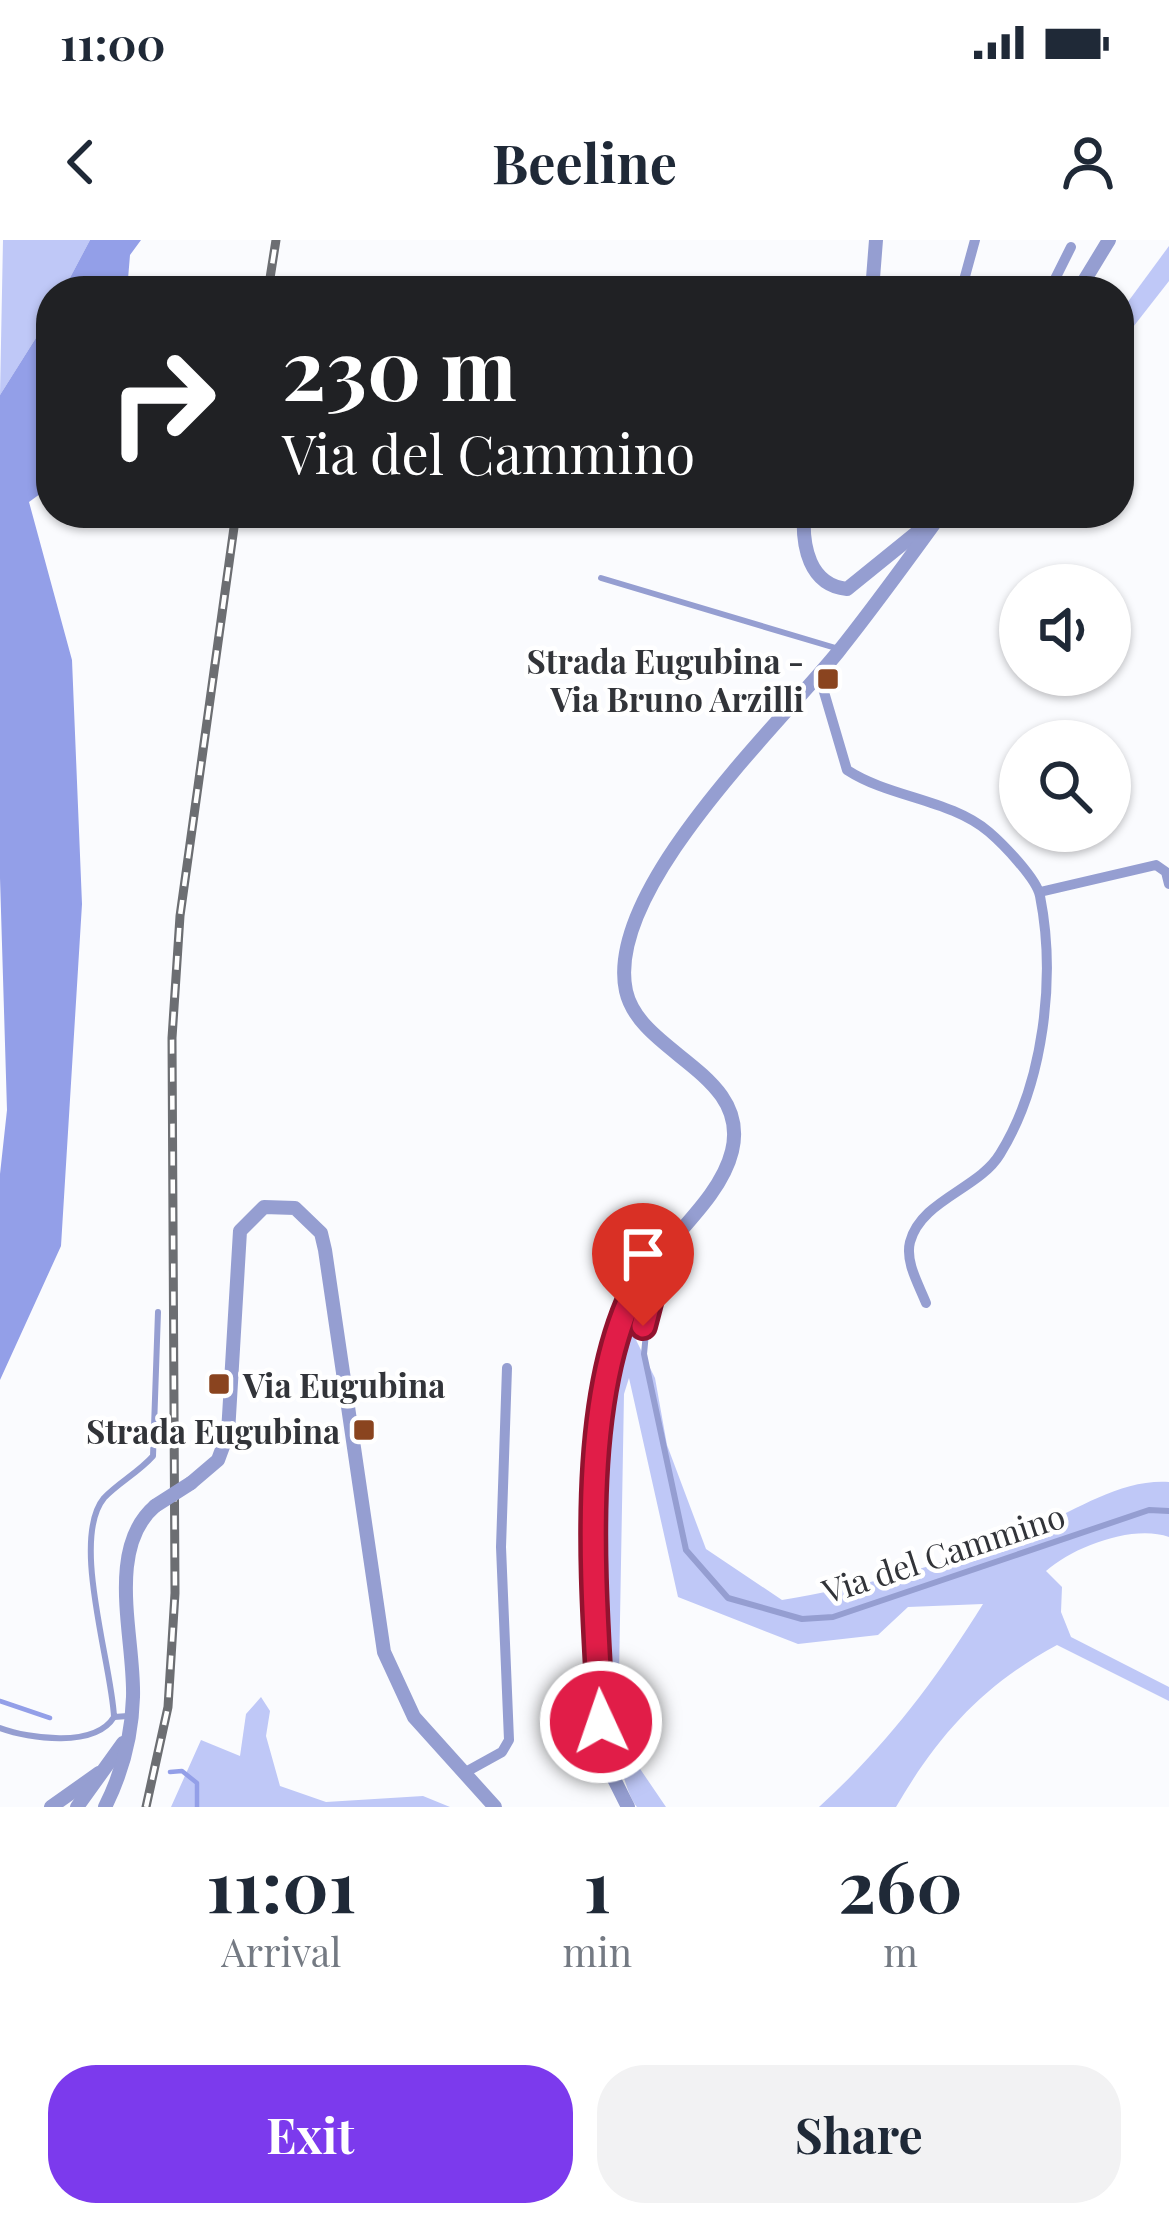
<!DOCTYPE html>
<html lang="en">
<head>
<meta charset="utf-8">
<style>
	body { margin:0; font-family:"Playfair Display",serif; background:#f2f2f3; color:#1f2937; height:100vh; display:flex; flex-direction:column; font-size:45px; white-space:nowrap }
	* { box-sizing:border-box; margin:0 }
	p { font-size:39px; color:#747a83 }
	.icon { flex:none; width:66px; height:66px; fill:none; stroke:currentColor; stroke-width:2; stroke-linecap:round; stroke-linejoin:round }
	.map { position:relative; height:1567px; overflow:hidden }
	.panel { display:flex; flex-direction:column; background:#fff; flex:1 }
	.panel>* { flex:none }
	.banner { position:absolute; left:36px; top:36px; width:1098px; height:252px; border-radius:48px; box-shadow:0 3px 9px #0004; background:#202124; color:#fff; overflow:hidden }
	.fabs { position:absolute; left:999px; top:324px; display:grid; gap:24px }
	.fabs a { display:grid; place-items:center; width:132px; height:132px; border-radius:50%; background:#fff; box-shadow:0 3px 9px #0004; font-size:60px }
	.pin { position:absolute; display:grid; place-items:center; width:102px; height:102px; color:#fff; margin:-123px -51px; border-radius:50% 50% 50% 0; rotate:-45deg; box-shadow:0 0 12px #0007 }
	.pin .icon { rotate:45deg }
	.me { position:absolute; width:132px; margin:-66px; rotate:357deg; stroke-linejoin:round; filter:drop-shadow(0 0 9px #0008) }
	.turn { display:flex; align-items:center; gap:42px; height:252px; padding:0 48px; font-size:54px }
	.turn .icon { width:156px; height:156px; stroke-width:2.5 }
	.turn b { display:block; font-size:84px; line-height:102px }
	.eta { display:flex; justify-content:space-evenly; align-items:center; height:204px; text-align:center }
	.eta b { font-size:72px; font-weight:700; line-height:84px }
	.action { display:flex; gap:24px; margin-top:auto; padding:24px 48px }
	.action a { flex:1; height:138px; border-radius:48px; background:#7c3aed; color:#fff; font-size:48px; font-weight:700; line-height:138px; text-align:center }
	.action a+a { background:#f2f2f3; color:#1f2937 }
	.status { display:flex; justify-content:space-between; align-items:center; height:84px; padding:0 60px; background:#fff; direction:ltr }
	.status svg { height:33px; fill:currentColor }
	header { display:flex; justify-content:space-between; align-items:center; height:156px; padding:0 48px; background:#fff; font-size:54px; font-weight:700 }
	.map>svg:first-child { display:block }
	.green { fill:#bfc8f7 }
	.water { fill:#939fe8 }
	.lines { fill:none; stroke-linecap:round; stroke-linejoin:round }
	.stream { stroke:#939fe8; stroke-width:4.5 }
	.service { stroke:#959ed1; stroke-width:6 }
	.minor { stroke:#959ed1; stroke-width:10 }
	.tertiary { stroke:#959ed1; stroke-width:14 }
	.rail-casing { stroke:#6c6e72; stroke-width:9 }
	.rail { stroke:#fff; stroke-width:4.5; stroke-dasharray:14; stroke-linecap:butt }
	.tertiary-bridge { stroke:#959ed1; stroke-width:14 }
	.route-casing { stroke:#92132f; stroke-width:30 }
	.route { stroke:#e11d48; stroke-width:21 }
	.poi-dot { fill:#8a441f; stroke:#fff; stroke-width:4.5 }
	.labels { text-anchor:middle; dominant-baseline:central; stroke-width:9; stroke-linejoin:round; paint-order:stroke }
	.poi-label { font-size:33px; font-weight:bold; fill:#323439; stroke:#fff; text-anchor:end }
	.street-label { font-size:33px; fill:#323439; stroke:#fff }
</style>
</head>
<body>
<div class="status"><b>11:00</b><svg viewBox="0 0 49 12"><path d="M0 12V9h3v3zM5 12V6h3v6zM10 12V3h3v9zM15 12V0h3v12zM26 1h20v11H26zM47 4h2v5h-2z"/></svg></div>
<header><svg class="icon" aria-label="back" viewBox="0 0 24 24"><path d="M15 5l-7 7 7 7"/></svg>Beeline<svg class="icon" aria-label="person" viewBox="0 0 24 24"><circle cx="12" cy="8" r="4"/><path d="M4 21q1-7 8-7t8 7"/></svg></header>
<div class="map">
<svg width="1169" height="1567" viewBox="0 0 1169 1567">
	<rect width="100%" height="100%" fill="#fafbfe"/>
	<g class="green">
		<polygon points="3,0 90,0 63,51 51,51 51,74 0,155"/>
		<polygon points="1169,6 1169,41 1119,105 1119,74"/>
		<path d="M 631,1090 L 655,1138 L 667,1205 L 706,1309 L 782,1360 C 868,1346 958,1321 1039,1286 C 1080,1268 1122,1239 1169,1242 L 1169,1297 C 1133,1284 1073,1307 1046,1331 L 1062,1347 L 1061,1372 L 1071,1397 L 1169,1447 L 1169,1461 L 1057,1405 C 983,1445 938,1495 896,1567 L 819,1567 C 886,1506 935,1441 983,1364 L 908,1367 L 878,1395 L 798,1404 L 678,1357 L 629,1138 L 624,1154 L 619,1436 L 632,1517 L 666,1567 L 637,1567 C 595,1516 587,1141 631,1090 Z"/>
		<polygon points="261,1457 270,1471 266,1496 280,1546 326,1562 423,1556 450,1567 171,1567 201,1500 240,1516 246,1474"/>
	</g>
	<g class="water">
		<polygon points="90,0 141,0 130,15 127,51 63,51"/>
		<polygon points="51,74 51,246 29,262 72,420 82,664 61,1006 0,1140 0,934 7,870 0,638 0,155"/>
	</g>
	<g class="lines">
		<g class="stream">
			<polyline points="0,1461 50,1478"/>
			<polyline points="170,1532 182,1531 197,1543 197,1567"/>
		</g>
		<g class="service">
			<polyline points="601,338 839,409"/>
			<polyline points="652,1031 644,1114 686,1310 728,1358 802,1379 833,1377 1149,1270 1169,1271"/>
			<path d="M 128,1476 L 114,1477 C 112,1425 70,1299 104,1258 C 118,1243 139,1232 153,1216 L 158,1072"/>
			<path d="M 0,1488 C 30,1499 95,1508 114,1477"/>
		</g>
		<g class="minor">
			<polyline points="961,51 975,0"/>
			<polyline points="1049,51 1071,7"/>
			<path d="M 819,435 L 847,530 C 890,558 950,559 989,592 C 1003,604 1037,639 1040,656 C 1056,737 1044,843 1000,914 C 979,949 921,960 910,1002 C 905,1022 919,1045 926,1063"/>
			<polyline points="1040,652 1156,625 1166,632 1169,644"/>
			<polyline points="464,1533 502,1512 509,1500 501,1307 507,1128"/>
		</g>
		<g class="tertiary">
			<polyline points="872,51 876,0"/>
			<polyline points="1078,51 1109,0"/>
			<path d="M 804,273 C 802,306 809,345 847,349 L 931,281"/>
			<polyline points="191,1243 218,1220 228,1193 240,991 264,967 295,968 321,993 325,1010 384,1412 414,1477 495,1567"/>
			<polyline points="51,1567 99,1533"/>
			<polyline points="77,1567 123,1503"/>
			<path d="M 105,1567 C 122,1533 132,1495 133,1457 C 135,1399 105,1309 155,1266"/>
			<path d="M 628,1567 L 609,1529 L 601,1482 C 596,1372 580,1174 620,1075 C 644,1014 718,969 732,911 C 751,833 640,814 626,751 C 604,650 778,486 838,412 C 874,367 908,320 942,273"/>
		</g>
		<defs>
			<g id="rail">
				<polyline points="268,51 276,0"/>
				<polyline points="146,1567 168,1467 175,1353 172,798 180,676 236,273"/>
			</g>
		</defs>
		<use href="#rail" class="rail-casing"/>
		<use href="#rail" class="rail"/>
		<polyline class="tertiary-bridge" points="155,1266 191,1243"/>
	</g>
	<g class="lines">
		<defs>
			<path id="route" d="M 601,1482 C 594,1348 574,1140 648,1026 L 655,1040 L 643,1086"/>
		</defs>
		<use href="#route" class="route-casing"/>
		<use href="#route" class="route"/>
	</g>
	<g class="poi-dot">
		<rect x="816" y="427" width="24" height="24" rx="6"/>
		<rect x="207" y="1132" width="24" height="24" rx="6"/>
		<rect x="352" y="1178" width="24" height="24" rx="6"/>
	</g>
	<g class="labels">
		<g class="poi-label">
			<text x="804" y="420">Strada Eugubina -<tspan x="804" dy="38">Via Bruno Arzilli</tspan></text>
			<text x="243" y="1144" text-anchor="start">Via Eugubina</text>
			<text x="340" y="1190">Strada Eugubina</text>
		</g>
		<g class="street-label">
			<text transform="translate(943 1312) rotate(-18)">Via del Cammino</text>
		</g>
	</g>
</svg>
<div class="fabs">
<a><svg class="icon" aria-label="sound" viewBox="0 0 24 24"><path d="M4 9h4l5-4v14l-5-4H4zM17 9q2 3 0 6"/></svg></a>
<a><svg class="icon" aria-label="search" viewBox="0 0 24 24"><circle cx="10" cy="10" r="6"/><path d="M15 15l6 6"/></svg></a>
</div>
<div class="pin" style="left:643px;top:1086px;background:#d93025"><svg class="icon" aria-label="arrive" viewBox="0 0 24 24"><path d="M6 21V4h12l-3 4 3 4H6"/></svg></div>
<svg class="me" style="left:601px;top:1482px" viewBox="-20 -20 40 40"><circle r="17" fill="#e11d48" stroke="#fff" stroke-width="3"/><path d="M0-11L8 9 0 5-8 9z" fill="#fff"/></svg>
<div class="banner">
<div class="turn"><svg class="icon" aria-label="right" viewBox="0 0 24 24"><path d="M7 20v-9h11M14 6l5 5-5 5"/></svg><div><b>230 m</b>Via del Cammino</div></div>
</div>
</div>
<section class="panel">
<div class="eta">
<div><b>11:01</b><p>Arrival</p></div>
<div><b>1</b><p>min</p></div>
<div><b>260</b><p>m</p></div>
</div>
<div class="action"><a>Exit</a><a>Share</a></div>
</section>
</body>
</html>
